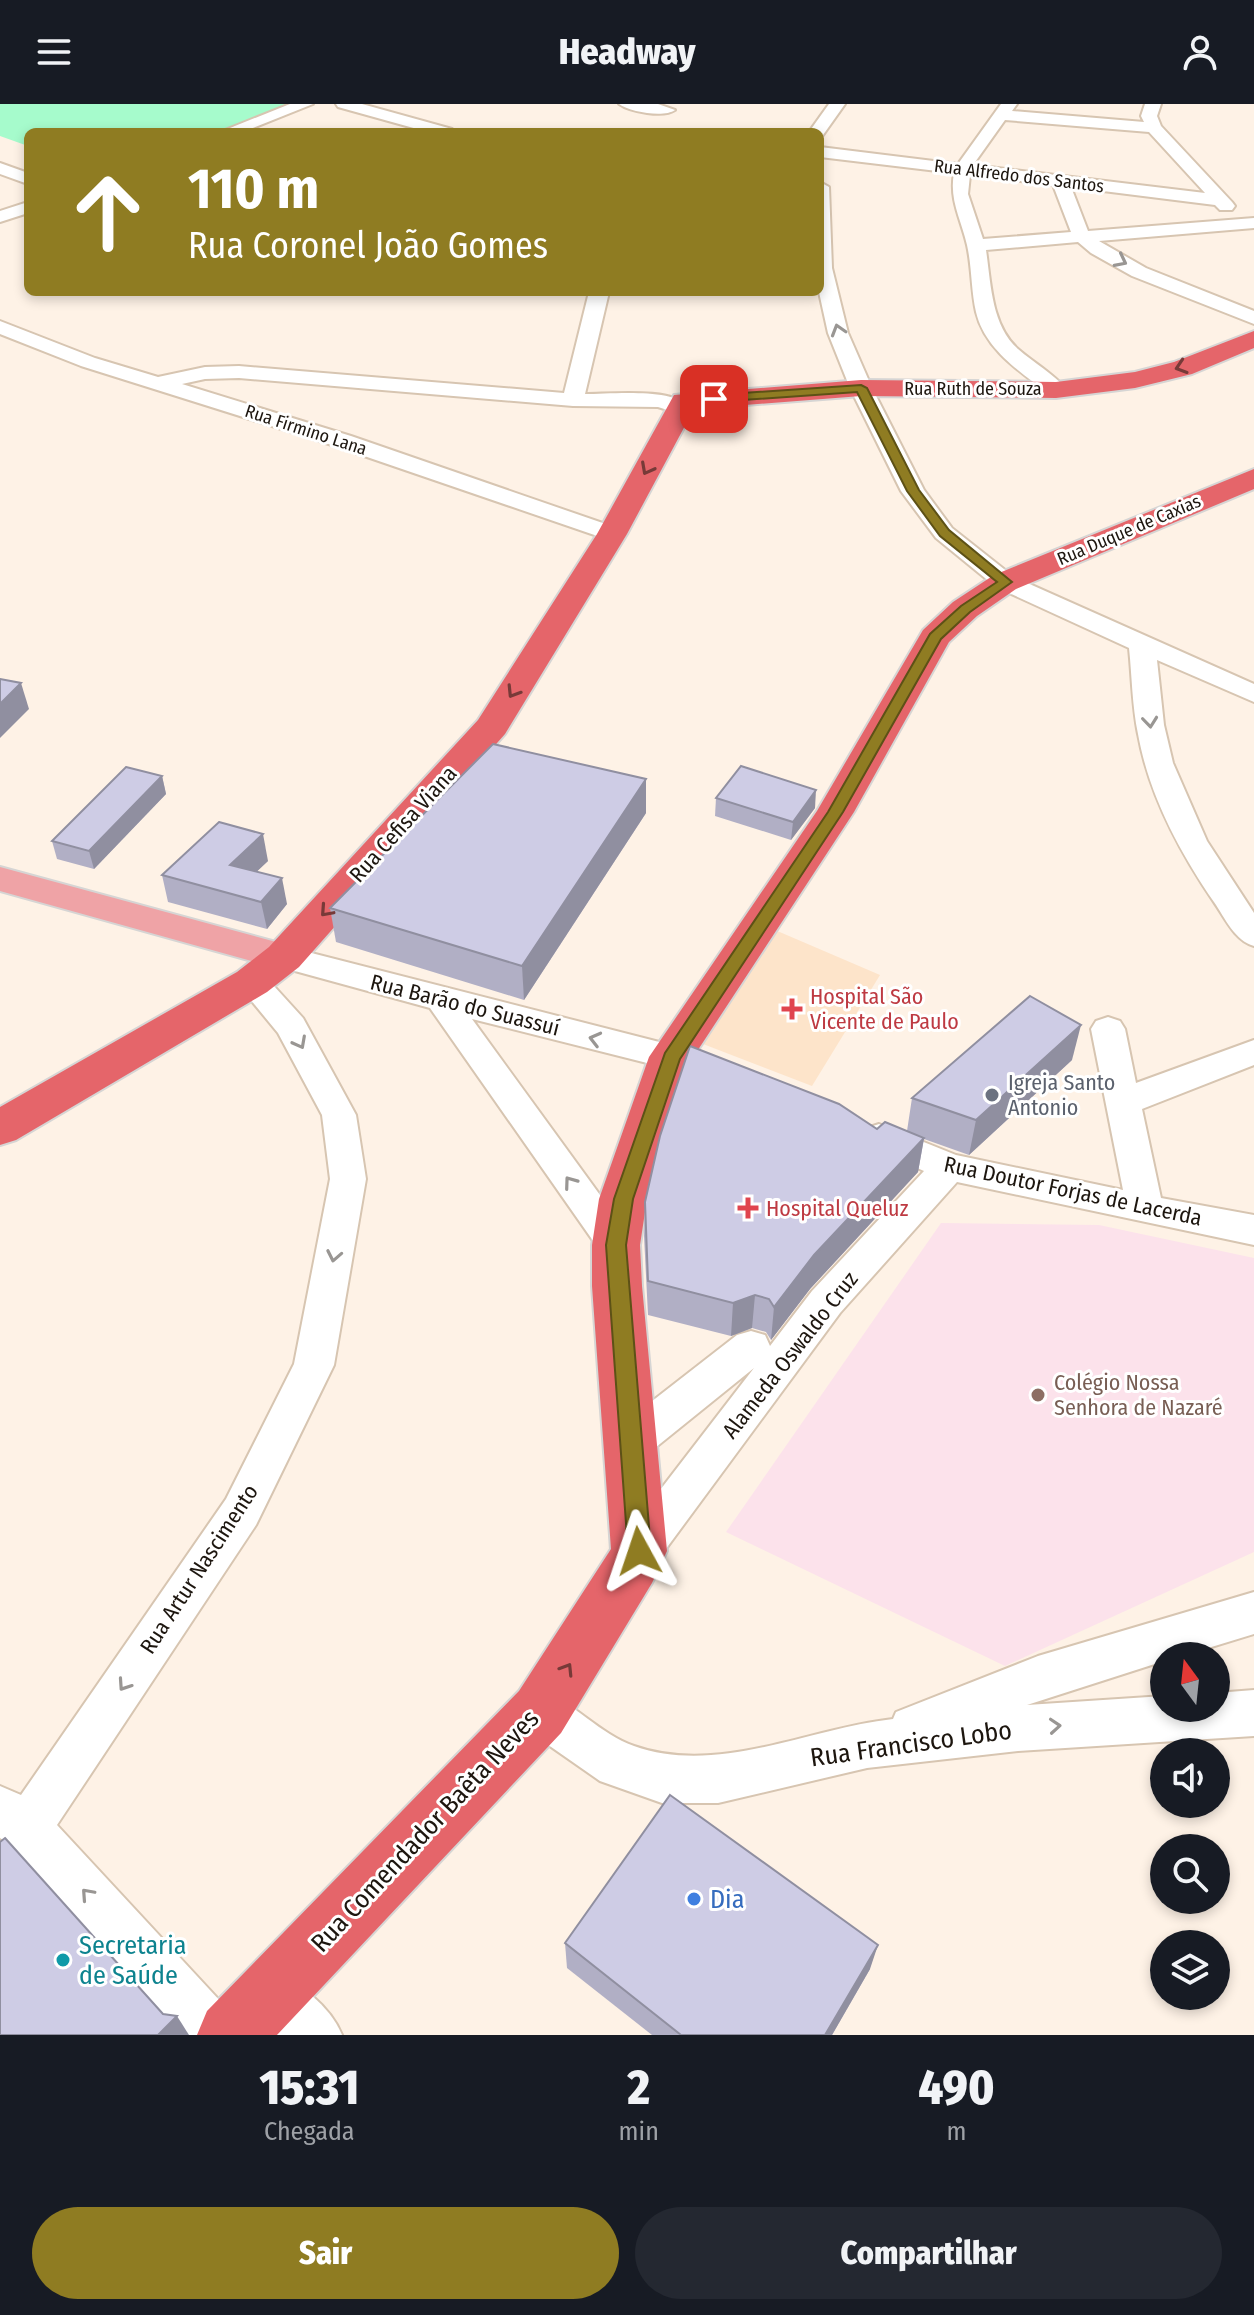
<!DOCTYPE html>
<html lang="pt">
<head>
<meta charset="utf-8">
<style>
	body { margin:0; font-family:"Fira Sans Condensed",sans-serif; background:#242831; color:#f1f3f6; height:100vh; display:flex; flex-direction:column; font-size:30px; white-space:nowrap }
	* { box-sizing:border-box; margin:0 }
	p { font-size:26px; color:#9ea1a6 }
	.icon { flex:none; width:44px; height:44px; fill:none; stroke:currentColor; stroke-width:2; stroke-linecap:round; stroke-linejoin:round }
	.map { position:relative; height:1931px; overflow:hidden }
	.drawer { display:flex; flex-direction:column; background:#171b24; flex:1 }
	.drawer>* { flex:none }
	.guide { position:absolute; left:24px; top:24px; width:800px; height:168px; border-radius:12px; box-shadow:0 4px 12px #0003; background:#8f7c22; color:#fff; overflow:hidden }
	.needle { width:52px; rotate:345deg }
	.controls { position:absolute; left:1150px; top:1538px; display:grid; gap:16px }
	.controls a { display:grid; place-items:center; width:80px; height:80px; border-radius:50%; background:#171b24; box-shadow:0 4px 12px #0003; font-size:40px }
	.pin { position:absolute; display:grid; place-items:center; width:68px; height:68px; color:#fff; margin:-34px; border-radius:16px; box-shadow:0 4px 12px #0006 }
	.me { position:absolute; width:88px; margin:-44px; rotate:355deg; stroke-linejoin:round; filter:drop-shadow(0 0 6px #0008) }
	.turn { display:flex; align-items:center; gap:28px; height:168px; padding:0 32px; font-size:36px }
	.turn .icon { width:104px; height:104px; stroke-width:2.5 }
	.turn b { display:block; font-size:56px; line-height:68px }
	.eta { display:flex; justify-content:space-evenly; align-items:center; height:136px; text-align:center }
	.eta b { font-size:48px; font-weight:800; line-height:56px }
	.action { display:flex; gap:16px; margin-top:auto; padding:16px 32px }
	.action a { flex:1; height:92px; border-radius:48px; background:#8f7c22; color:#fff; font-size:32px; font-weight:800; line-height:92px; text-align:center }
	.action a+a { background:#242831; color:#f1f3f6 }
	header { display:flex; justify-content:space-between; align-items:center; height:104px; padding:0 32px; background:#171b24; font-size:36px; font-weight:800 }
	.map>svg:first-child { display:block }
	.built { fill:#fde4ca }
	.education { fill:#fce2eb }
	.green { fill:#a6fbcc }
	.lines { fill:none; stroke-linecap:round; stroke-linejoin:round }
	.minor-casing { stroke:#d7c5b1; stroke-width:4 }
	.major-casing { stroke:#d6d5d4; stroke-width:4 }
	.highway-casing { stroke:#d6d5d4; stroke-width:4 }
	.minor { fill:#fff; fill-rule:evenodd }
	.major { fill:#efa3a6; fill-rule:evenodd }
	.highway { fill:#e5656a; fill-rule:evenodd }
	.wall { fill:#b1afc5 }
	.shaded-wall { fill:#908fa0 }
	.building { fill:#cecce5; stroke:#908fa0; stroke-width:2 }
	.oneway { stroke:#999693 }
	.oneway2 { stroke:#773a38 }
	.route { fill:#8f7c22; stroke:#5d5116; stroke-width:2 }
	.health-dot { fill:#e0444e; stroke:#fff; stroke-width:3 }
	.worship-dot { fill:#6b7280; stroke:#fff; stroke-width:3 }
	.education-dot { fill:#8d6e63; stroke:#fff; stroke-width:3 }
	.shop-dot { fill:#3f7fe0; stroke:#fff; stroke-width:3 }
	.culture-dot { fill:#0f9aa8; stroke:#fff; stroke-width:3 }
	.labels { text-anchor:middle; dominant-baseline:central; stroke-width:6; stroke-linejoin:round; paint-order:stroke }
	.far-street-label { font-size:18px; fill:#1d160f; stroke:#fff }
	.street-label { font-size:22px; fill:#1d160f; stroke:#fff }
	.health-label { font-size:22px; fill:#be3a42; stroke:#fff; text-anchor:start }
	.worship-label { font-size:22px; fill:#5b616d; stroke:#fff; text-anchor:start }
	.education-label { font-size:22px; fill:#785e54; stroke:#fff; text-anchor:start }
	.near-street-label { font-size:26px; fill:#1d160f; stroke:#fff }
	.near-shop-label { font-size:26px; fill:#366cbe; stroke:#fff; text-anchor:start }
	.near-culture-label { font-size:26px; fill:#0d838f; stroke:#fff; text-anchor:start }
</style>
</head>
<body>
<header><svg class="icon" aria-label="menu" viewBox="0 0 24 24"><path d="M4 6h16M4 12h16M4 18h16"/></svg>Headway<svg class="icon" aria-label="person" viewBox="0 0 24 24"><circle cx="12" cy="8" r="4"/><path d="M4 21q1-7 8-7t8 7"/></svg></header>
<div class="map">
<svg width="1254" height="1931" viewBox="0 0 1254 1931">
	<rect width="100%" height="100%" fill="#fef2e6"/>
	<polygon class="built" points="775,826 880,871 812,982 703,940"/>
	<polygon class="education" points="941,1119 1099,1121 1254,1154 1254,1448 1005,1562 726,1428"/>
	<polygon class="green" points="0,0 288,0 218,28 28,28 28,42 0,32"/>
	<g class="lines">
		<defs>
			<g id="minor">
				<polygon points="290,0 313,0 243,28 220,28"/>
				<polygon points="336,0 362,0 452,25 454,28 428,28 338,3"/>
				<path d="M 619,0 L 658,0 L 675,6 C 664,14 630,8 619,0 Z"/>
				<polygon points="829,0 845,0 823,31 820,32 820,28 809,28"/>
				<path d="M 1001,0 L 1017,0 L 1012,7 L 1144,18 L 1141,12 L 1145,0 L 1161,0 L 1157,12 L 1161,22 L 1232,98 L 1235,102 L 1232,106 L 1220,106 L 1215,101 L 1071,83 L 1088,127 L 1254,114 L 1254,124 L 1099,137 L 1146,164 L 1254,207 L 1254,220 L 1132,172 L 1091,149 L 1078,138 L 986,146 C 991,179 991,221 1018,245 C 1034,259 1054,270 1067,286 L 1056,292 L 1049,290 C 1021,268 985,246 976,208 C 971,186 972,163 967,141 C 961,115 949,96 954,69 L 820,53 L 820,43 L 958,60 ZM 1005,16 L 1149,28 L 1205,89 L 973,61 ZM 970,71 L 1053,81 L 1071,128 L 983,135 L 968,90 Z"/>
				<polygon points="0,59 28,69 28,80 0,70"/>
				<path d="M 820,78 L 829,83 L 832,164 L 848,229 L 872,284 L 924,386 L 952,424 L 1014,473 L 1254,580 L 1254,598 L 1157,556 L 1164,621 L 1173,659 L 1207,737 L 1254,809 L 1254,842 C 1235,837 1225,814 1214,798 C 1179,747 1149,691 1138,630 C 1132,601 1132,572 1129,544 L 996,483 L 936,434 L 901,387 L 850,284 L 828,229 L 819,188 Z"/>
				<polygon points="28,98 28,109 0,118 0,107"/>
				<path d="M 589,188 L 609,188 L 585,290 C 611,290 674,283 691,304 L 688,309 L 680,310 L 658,303 L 573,302 L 239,274 L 205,275 L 182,280 L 351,332 L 620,425 L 624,430 L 620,435 L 612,437 L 335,342 L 81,262 L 0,230 L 0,217 L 95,254 L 158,273 L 205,263 L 239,262 L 564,289 Z"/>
				<polygon points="284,842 671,941 707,953 712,962 707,971 695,974 663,963 472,915 629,1131 635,1141 629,1151 616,1156 603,1151 430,904 273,861 268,853 273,845"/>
				<polygon points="252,867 263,870 303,914 356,1011 366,1075 334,1261 256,1421 57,1721 234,1912 241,1931 180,1931 10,1741 0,1734 0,1682 21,1691 226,1395 294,1260 330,1075 322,1011 278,929 236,878 241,870"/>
				<polygon points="1108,913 1120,917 1125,925 1136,979 1254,936 1254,961 1142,1005 1161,1094 1254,1111 1254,1141 957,1078 840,1209 654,1461 639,1467 624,1461 617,1447 624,1433 754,1264 645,1352 630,1357 615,1352 609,1339 615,1326 737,1231 751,1227 765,1231 770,1242 812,1187 924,1067 867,1042 861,1033 867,1024 879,1020 956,1051 1123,1086 1091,925 1096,917"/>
				<path d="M 1254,1488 L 1254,1530 L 1182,1552 L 1164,1552 L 1164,1557 L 1027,1601 L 1164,1592 L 1164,1604 L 1216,1604 L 1216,1589 L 1254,1586 L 1254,1632 L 1018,1647 L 867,1664 L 718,1699 L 662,1699 L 600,1677 L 524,1624 L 517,1608 L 524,1592 L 540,1585 C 574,1599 600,1630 634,1642 C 718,1672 809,1624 893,1615 L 896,1608 L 1038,1552 Z"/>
				<path d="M 270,1866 C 299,1878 330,1902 342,1931 L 276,1931 L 252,1910 L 244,1892 L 252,1874 Z"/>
			</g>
			<polygon id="major" points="0,763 298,844 304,853 298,862 284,866 0,787"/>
			<g id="highway">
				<polygon points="1254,227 1254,244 1192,270 1135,284 1056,294 861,292 694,305 627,430 505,630 299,863 267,888 16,1036 0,1041 0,1003 237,868 269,843 478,616 597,430 674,291 861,276 1056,278 1135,268 1174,258"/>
				<polygon points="1254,365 1254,385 1016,485 977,512 949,538 854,708 692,955 647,1095 640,1141 642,1182 667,1447 652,1479 561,1629 277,1931 197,1931 207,1907 519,1587 611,1445 592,1182 592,1141 599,1095 649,953 817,707 923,526 953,498 994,471"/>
			</g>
		</defs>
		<use href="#minor" class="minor-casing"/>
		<use href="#major" class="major-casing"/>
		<use href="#highway" class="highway-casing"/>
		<use href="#minor" class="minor"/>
		<use href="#major" class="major"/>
		<use href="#highway" class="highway"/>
	</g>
	<g class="wall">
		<polygon points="162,672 166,690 94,765 57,755 52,737"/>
		<polygon points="716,694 815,704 791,736 715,712"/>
		<polygon points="646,709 524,896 336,838 330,804"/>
		<polygon points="268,757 257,767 287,800 267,825 168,798 162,771"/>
		<polygon points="1072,956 969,1051 924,1035 918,1068 810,1185 771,1236 766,1228 752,1224 731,1232 648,1211 644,1132 645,1098 877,1025 907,1027 912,994"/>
		<polygon points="565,1839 870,1865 832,1931 652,1931 567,1864"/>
	</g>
	<g class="shaded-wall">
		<polygon points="21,579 29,605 0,634 0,600"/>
		<polygon points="162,672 166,690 94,765 89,747"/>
		<polygon points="646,675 646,709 524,896 522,862"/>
		<polygon points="816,686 815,704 791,736 793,718"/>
		<polygon points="263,730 268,757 236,787 230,761"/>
		<polygon points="282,774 287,800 267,825 261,798"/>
		<polygon points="1081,921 1072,956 969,1051 976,1016"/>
		<polygon points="924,1034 918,1068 810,1185 771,1236 774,1203 814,1151"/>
		<polygon points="755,1191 752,1224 731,1232 733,1199"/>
		<polygon points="878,1841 870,1865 832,1931 825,1931"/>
		<polygon points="177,1912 189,1931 158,1931"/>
	</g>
	<g class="building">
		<polygon points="0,575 21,579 0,600"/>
		<polygon points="493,640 646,675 522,862 330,804"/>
		<polygon points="741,662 816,686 793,718 716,694"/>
		<polygon points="126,663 162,672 89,747 52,737"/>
		<polygon points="219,718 263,730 230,761 282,774 261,798 162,771"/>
		<polygon points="1030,892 1081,921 976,1016 912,994"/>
		<polygon points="690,942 839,1000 877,1025 885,1018 924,1034 814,1151 774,1203 769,1195 755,1191 733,1199 648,1177 645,1098 660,1032"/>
		<polygon points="670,1691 878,1841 825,1931 681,1931 565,1839"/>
		<polygon points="5,1734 163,1910 177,1912 158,1931 0,1931 0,1738"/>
	</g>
	<defs><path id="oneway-chevron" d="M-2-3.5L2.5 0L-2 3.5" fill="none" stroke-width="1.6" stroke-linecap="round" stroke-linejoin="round" transform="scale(2)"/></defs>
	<g class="oneway">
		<use href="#oneway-chevron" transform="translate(1121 157) rotate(27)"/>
		<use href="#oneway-chevron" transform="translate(838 226) rotate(-107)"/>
		<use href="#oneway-chevron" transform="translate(1150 618) rotate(84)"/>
		<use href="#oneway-chevron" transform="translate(595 935) rotate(-166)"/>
		<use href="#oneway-chevron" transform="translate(300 939) rotate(62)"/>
		<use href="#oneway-chevron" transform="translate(570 1078) rotate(-126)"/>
		<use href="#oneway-chevron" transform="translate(334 1152) rotate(101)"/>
		<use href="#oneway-chevron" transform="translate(124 1581) rotate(124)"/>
		<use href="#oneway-chevron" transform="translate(1055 1622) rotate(-4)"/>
		<use href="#oneway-chevron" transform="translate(87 1790) rotate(-132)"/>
	</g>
	<g class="oneway2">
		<use href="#oneway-chevron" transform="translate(1181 263) rotate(162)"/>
		<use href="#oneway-chevron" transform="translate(647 365) rotate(118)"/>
		<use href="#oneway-chevron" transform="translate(513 588) rotate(122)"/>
		<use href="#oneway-chevron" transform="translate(326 807) rotate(132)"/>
		<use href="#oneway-chevron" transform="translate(567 1565) rotate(-58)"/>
	</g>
	<polygon class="route" points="861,281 867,284 919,386 949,426 1012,478 970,508 941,535 843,708 680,955 633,1095 626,1141 651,1447 648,1454 639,1457 631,1454 628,1447 606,1141 614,1095 665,949 828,708 930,530 961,502 997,478 940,432 907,387 857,288 714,298 708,295 714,291"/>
	<g class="health-dot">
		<path d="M788 893h8v8h8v8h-8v8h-8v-8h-8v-8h8z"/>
		<path d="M744 1092h8v8h8v8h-8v8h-8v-8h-8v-8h8z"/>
	</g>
	<circle class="worship-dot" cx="992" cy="991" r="8"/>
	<circle class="education-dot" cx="1038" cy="1291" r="8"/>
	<circle class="shop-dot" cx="694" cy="1795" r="8"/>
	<circle class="culture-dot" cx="63" cy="1856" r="8"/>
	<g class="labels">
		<g class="far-street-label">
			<text transform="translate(1019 72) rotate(7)">Rua Alfredo dos Santos</text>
			<text x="973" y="285">Rua Ruth de Souza</text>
			<text transform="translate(306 326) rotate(18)">Rua Firmino Lana</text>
			<text transform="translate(1129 426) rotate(-23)">Rua Duque de Caxias</text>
		</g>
		<g class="street-label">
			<text transform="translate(403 720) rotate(-48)">Rua Cefisa Viana</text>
			<text transform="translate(465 901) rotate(14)">Rua Barão do Suassuí</text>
			<text transform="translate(1073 1087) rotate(12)">Rua Doutor Forjas de Lacerda</text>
			<text transform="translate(790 1251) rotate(-52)">Alameda Oswaldo Cruz</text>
			<text transform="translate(199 1465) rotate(-57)">Rua Artur Nascimento</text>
		</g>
		<g class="health-label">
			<text x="810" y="892">Hospital São<tspan x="810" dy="25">Vicente de Paulo</tspan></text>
			<text x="766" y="1104">Hospital Queluz</text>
		</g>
		<g class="worship-label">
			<text x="1008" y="978">Igreja Santo<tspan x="1008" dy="25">Antonio</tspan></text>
		</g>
		<g class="education-label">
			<text x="1054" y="1278">Colégio Nossa<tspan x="1054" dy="25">Senhora de Nazaré</tspan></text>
		</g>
		<g class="near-street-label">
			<text transform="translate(911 1640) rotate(-8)">Rua Francisco Lobo</text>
			<text transform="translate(425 1727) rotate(-47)">Rua Comendador Baêta Neves</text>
		</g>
		<g class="near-shop-label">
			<text x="710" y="1795">Dia</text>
		</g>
		<g class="near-culture-label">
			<text x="79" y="1841">Secretaria<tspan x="79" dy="30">de Saúde</tspan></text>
		</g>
	</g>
</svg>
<div class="controls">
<a><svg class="needle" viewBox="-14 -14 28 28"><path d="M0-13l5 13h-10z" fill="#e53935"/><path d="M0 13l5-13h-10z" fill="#9ea1a6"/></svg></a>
<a><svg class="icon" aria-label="sound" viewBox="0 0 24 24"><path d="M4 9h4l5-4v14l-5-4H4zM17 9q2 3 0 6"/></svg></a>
<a><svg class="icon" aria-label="search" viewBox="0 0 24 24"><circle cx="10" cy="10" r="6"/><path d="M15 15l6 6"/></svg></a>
<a><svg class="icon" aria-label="layers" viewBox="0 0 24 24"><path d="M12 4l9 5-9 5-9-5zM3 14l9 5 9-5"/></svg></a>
</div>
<div class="pin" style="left:714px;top:295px;background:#d93025"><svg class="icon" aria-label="arrive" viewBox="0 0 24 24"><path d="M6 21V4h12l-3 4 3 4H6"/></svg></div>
<svg class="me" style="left:639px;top:1447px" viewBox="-20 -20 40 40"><path d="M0-17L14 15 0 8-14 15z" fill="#8f7c22" stroke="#fff" stroke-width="4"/></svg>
<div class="guide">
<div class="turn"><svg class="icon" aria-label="ahead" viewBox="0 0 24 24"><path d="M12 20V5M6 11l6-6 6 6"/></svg><div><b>110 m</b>Rua Coronel João Gomes</div></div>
</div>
</div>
<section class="drawer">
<div class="eta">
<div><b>15:31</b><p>Chegada</p></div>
<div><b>2</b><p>min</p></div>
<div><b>490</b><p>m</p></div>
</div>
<div class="action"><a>Sair</a><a>Compartilhar</a></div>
</section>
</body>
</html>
